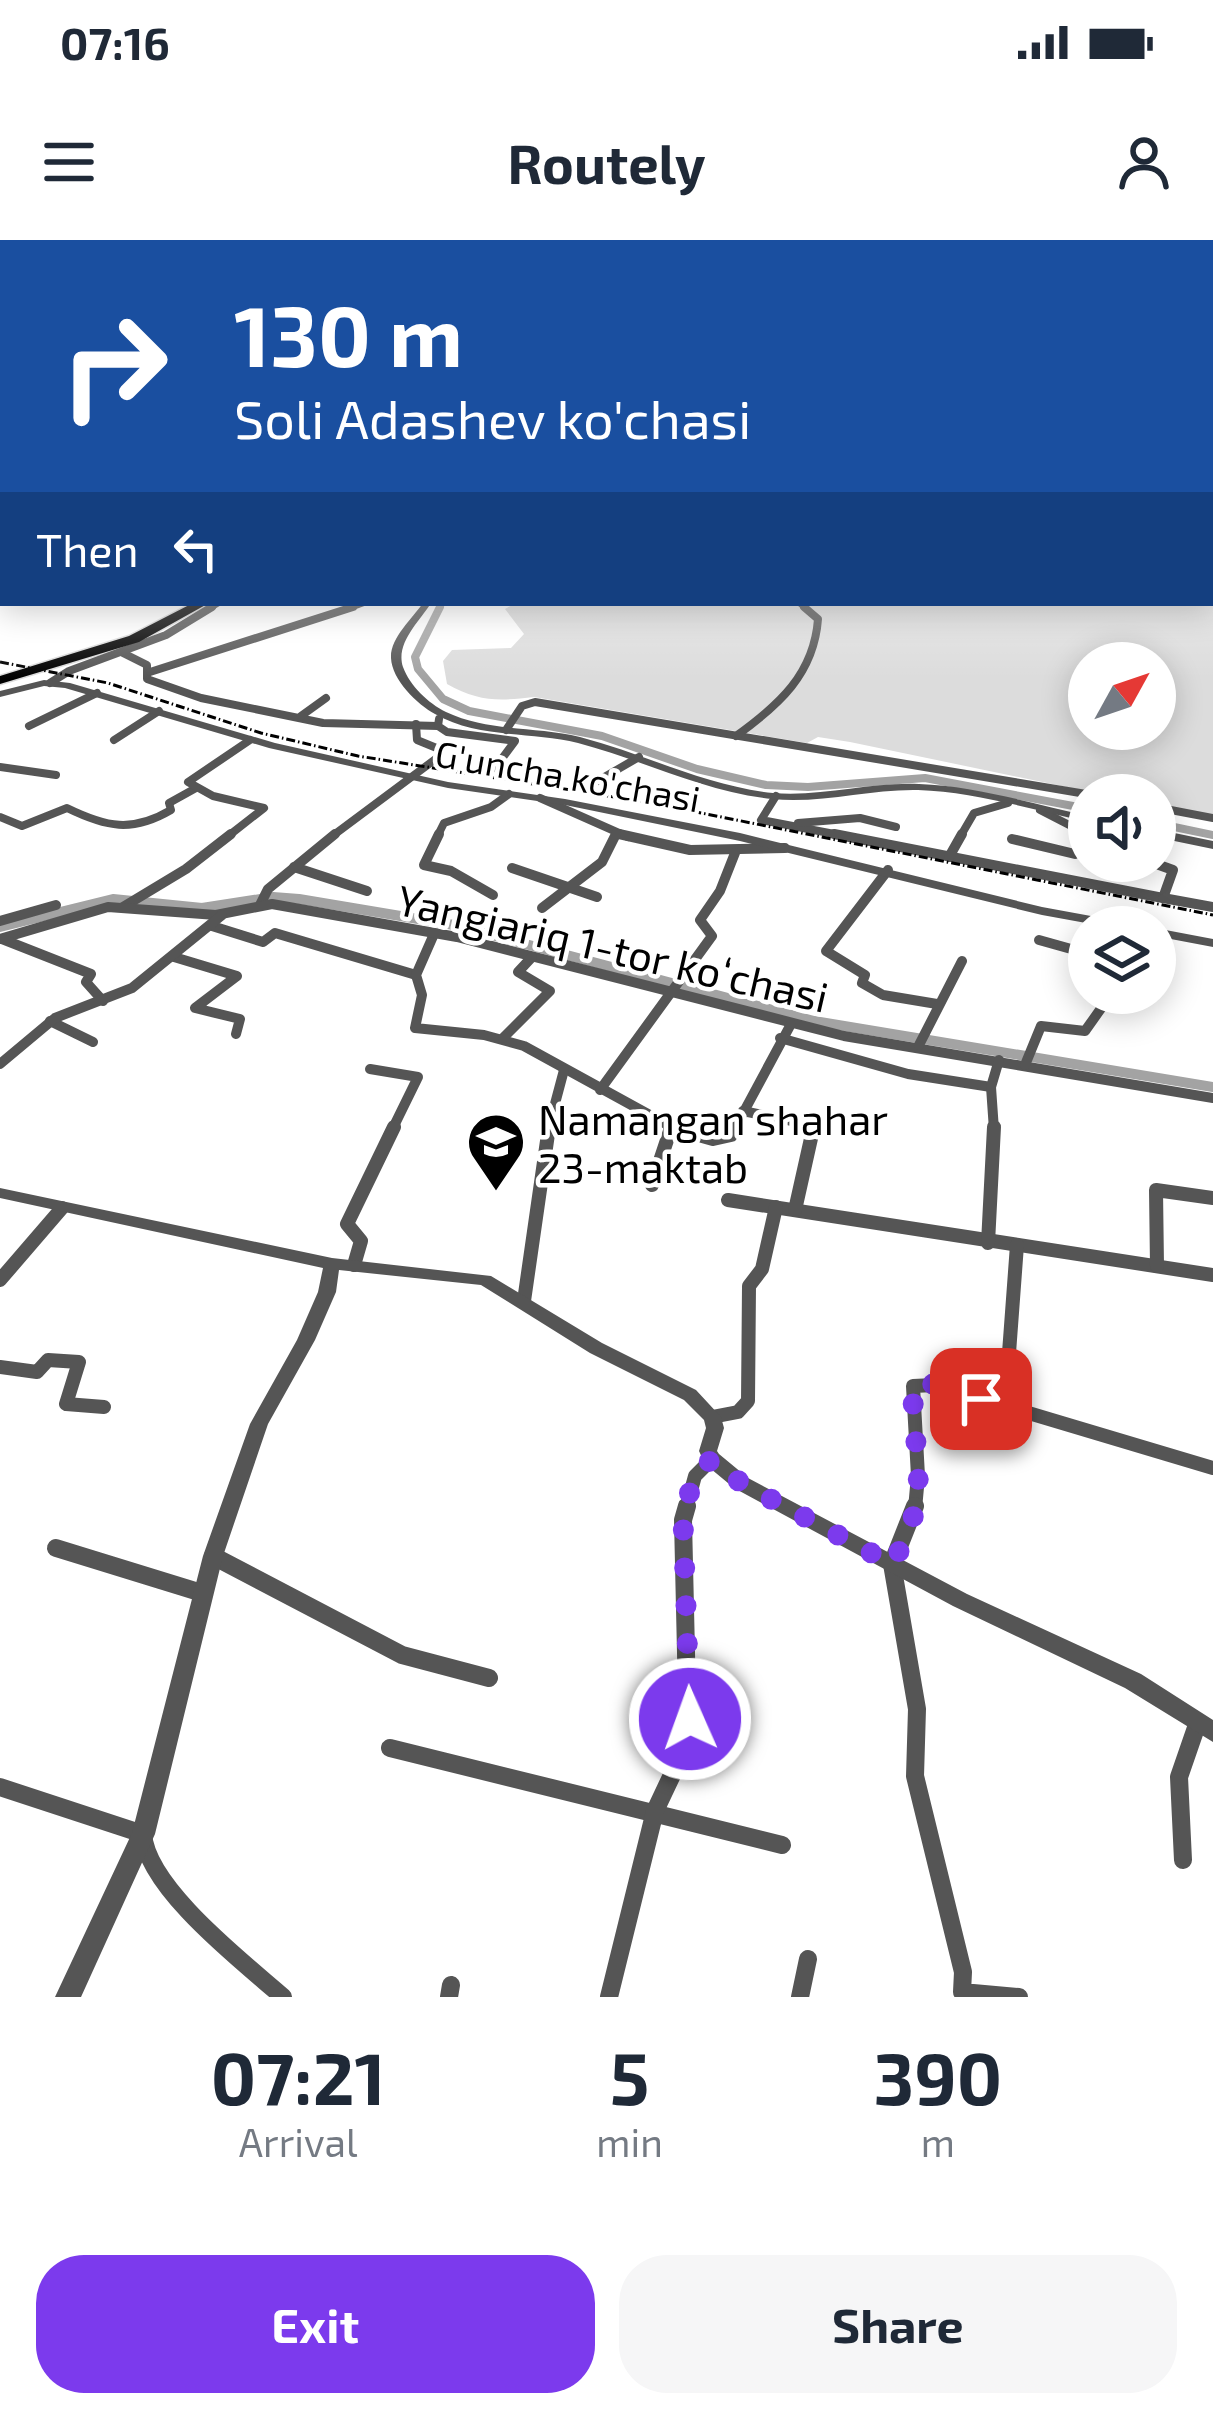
<!DOCTYPE html>
<html lang="en">
<head>
<meta charset="utf-8">
<style>
	body { margin:0; font-family:"Exo 2",sans-serif; background:#f6f6f7; color:#1f2937; height:100vh; display:flex; flex-direction:column; font-size:45px; white-space:nowrap }
	* { box-sizing:border-box; margin:0 }
	p { font-size:39px; color:#747a83 }
	.icon { flex:none; width:66px; height:66px; fill:none; stroke:currentColor; stroke-width:2; stroke-linecap:round; stroke-linejoin:round }
	.map { position:relative; height:1757px; overflow:hidden }
	.side { display:flex; flex-direction:column; background:#fff; flex:1 }
	.side>* { flex:none }
	.banner { position:absolute; left:0px; top:0px; width:1215px; height:366px; box-shadow:0 6px 30px #0003; background:#1a4fa0; color:#fff; overflow:hidden }
	.needle { width:78px; rotate:50deg }
	.controls { position:absolute; left:1068px; top:402px; display:grid; gap:24px }
	.controls a { display:grid; place-items:center; width:108px; height:108px; border-radius:50%; background:#fff; box-shadow:0 6px 30px #0003; font-size:60px }
	.pin { position:absolute; display:grid; place-items:center; width:102px; height:102px; color:#fff; margin:-51px; border-radius:24px; box-shadow:0 6px 18px #0006 }
	.me { position:absolute; width:132px; margin:-66px; rotate:358deg; stroke-linejoin:round; filter:drop-shadow(0 0 9px #0008) }
	.turn { display:flex; align-items:center; gap:42px; height:252px; padding:0 36px; font-size:54px }
	.turn .icon { width:156px; height:156px; stroke-width:2.5 }
	.turn b { display:block; font-size:84px; line-height:102px }
	.then { display:flex; align-items:center; height:114px; padding:0 36px; background:#0003; gap:24px; font-size:45px }
	.eta { display:flex; justify-content:space-evenly; align-items:center; height:204px; text-align:center }
	.eta b { font-size:72px; font-weight:700; line-height:84px }
	.action { display:flex; gap:24px; margin-top:auto; padding:24px 36px }
	.action a { flex:1; height:138px; border-radius:48px; background:#7c3aed; color:#fff; font-size:48px; font-weight:700; line-height:138px; text-align:center }
	.action a+a { background:#f6f6f7; color:#1f2937 }
	.status { display:flex; justify-content:space-between; align-items:center; height:84px; padding:0 60px; background:#fff; direction:ltr }
	.status svg { height:33px; fill:currentColor }
	header { display:flex; justify-content:space-between; align-items:center; height:156px; padding:0 36px; background:#fff; font-size:54px; font-weight:700 }
	.map>svg:first-child { display:block }
	.green { fill:#dcdcdc; fill-rule:evenodd }
	.lines { fill:none; stroke-linecap:round; stroke-linejoin:round }
	.canal-far2 { stroke:#a3a3a3; stroke-width:6 }
	.canal-far1 { stroke:#a3a3a3; stroke-width:8 }
	.canal { stroke:#a3a3a3; stroke-width:10 }
	.primary-casing { stroke:#dbdbdb; stroke-width:3 }
	.minor-far4 { stroke:#555; stroke-width:6 }
	.minor-far3 { stroke:#555; stroke-width:8 }
	.minor-far2 { stroke:#555; stroke-width:10 }
	.minor-far1 { stroke:#555; stroke-width:14 }
	.minor { stroke:#555; stroke-width:18 }
	.tertiary { fill:#555; fill-rule:evenodd }
	.primary { fill:#000; fill-rule:evenodd }
	.rail { stroke:#000; stroke-width:3; stroke-dasharray:9 3 1.5 3; stroke-linecap:butt }
	.route { stroke:#7c3aed; stroke-width:21; stroke-dasharray:0 37.8 }
	.labels { text-anchor:middle; dominant-baseline:central; stroke-width:9; stroke-linejoin:round; paint-order:stroke }
	.far-street-label { font-size:36px; fill:#000; stroke:#fff }
	.street-label { font-size:42px; fill:#000; stroke:#fff }
	.poi-label { font-size:42px; fill:#000; stroke:#fff; text-anchor:start }
</style>
</head>
<body>
<div class="status"><b>07:16</b><svg viewBox="0 0 49 12"><path d="M0 12V9h3v3zM5 12V6h3v6zM10 12V3h3v9zM15 12V0h3v12zM26 1h20v11H26zM47 4h2v5h-2z"/></svg></div>
<header><svg class="icon" aria-label="menu" viewBox="0 0 24 24"><path d="M4 6h16M4 12h16M4 18h16"/></svg>Routely<svg class="icon" aria-label="person" viewBox="0 0 24 24"><circle cx="12" cy="8" r="4"/><path d="M4 21q1-7 8-7t8 7"/></svg></header>
<div class="map">
<svg width="1213" height="1757" viewBox="0 0 1213 1757">
	<rect width="100%" height="100%" fill="#fff"/>
	<path class="green" d="M 1213,255 L 1213,575 L 1155,564 L 1155,555 L 1105,555 L 850,502 L 818,497 L 807,503 L 534,457 C 500,461 478,462 447,444 L 443,421 L 452,410 L 511,408 L 524,394 L 505,369 L 516,363 L 1212,363 ZM 1089,423 L 1155,423 L 1155,489 L 1089,489 Z"/>
	<g class="lines">
		<polyline class="canal-far2" points="438,370 442,363"/>
		<g class="canal-far1">
			<polyline points="440,367 415,417 418,429 443,459 469,471 602,496 697,529 766,545 808,547 925,538 1089,569"/>
			<polyline points="1155,583 1213,595"/>
		</g>
		<polyline class="canal" points="0,687 113,659 202,668 273,657 299,659 454,685 814,781 1213,847"/>
		<defs>
			<polygon id="primary" points="193,363 209,363 139,402 0,444 0,436 129,396"/>
		</defs>
		<use href="#primary" class="primary-casing"/>
		<g class="minor-far4">
			<polyline points="799,363 808,370"/>
			<polyline points="207,370 219,363"/>
			<polyline points="345,370 364,363"/>
		</g>
		<g class="minor-far3">
			<polyline points="123,413 147,425 147,439 201,458 323,483 438,486"/>
			<polyline points="150,432 353,367"/>
			<polyline points="50,443 69,431 166,395 212,367"/>
			<polyline points="301,476 326,458"/>
			<polyline points="439,479 438,486 447,492 515,501 495,528"/>
			<polyline points="29,486 97,453"/>
			<polyline points="506,490 522,466 535,462 1092,555"/>
			<path d="M 736,496 C 779,465 814,434 818,379 L 804,367"/>
			<polyline points="114,500 159,471"/>
			<polyline points="0,527 56,535"/>
			<polyline points="594,543 639,517"/>
			<polyline points="776,556 761,580 850,597"/>
			<polyline points="540,558 628,597"/>
			<polyline points="1155,567 1213,578"/>
			<polyline points="1040,570 1075,588 1077,597"/>
			<path d="M 0,577 L 22,586 L 67,568 C 106,587 132,593 171,570 L 169,563 L 196,548"/>
			<polyline points="798,583 860,578 896,587"/>
			<polyline points="227,597 264,568 213,556 188,542 250,500"/>
			<polyline points="331,597 441,515 439,509 417,500 416,484"/>
			<polyline points="437,597 444,583 491,567 509,554"/>
			<polyline points="960,597 974,573 1008,563"/>
		</g>
		<g class="minor-far2">
			<polyline points="439,594 424,625 451,631 493,655"/>
			<polyline points="619,594 690,610 785,608"/>
			<polyline points="834,594 1163,658 1173,630 1148,621"/>
			<polyline points="1076,594 1089,604"/>
			<polyline points="1012,599 1075,614 1088,604"/>
			<polyline points="949,617 962,594"/>
			<polyline points="294,627 367,651"/>
			<polyline points="512,628 597,657"/>
			<polyline points="888,630 826,711 865,735 862,743 883,755 937,764"/>
			<polyline points="1163,658 1213,667"/>
			<polyline points="260,665 268,649 335,594"/>
			<polyline points="123,667 186,629 231,594"/>
			<polyline points="542,668 602,622 616,594"/>
			<polyline points="0,681 56,665"/>
			<polyline points="212,686 263,702 275,693 416,735"/>
			<polyline points="434,694 416,735 422,755 415,788 484,795 524,806 677,890"/>
			<polyline points="0,699 108,667 216,675 272,664 457,697 844,796 1213,858"/>
			<polyline points="2,699 91,734 86,742 103,761"/>
			<polyline points="1039,700 1089,714"/>
			<polyline points="174,717 237,736 195,768 240,779 236,794"/>
			<polyline points="50,781 93,802"/>
			<polyline points="503,798 550,751 518,732 532,717"/>
			<polyline points="780,798 908,834 991,847"/>
			<polyline points="919,805 962,721"/>
			<polyline points="0,824 55,778 132,748 222,675"/>
			<polyline points="1025,825 1041,786 1085,791 1112,753"/>
			<polyline points="370,829 418,837 392,890"/>
			<polyline points="600,850 712,696 700,680 720,651 735,613"/>
			<polyline points="743,871 797,882 807,890"/>
			<polyline points="548,890 564,830"/>
			<polyline points="734,890 791,784"/>
			<polyline points="994,890 991,847 999,820"/>
		</g>
		<g class="minor-far1">
			<polyline points="670,887 713,899 731,895 735,887"/>
			<polyline points="652,945 671,888"/>
			<polyline points="728,960 1213,1035"/>
			<polyline points="795,970 812,894 804,887"/>
			<polyline points="988,1003 994,887"/>
			<polyline points="354,1025 361,1001 347,984 394,887"/>
			<polyline points="1157,1026 1156,950 1213,958"/>
			<polyline points="0,1040 62,968"/>
			<polyline points="524,1061 549,887"/>
			<polyline points="0,1127 37,1132 48,1120 79,1122 66,1164 104,1167"/>
			<polyline points="1005,1167 1017,1005"/>
			<polyline points="712,1177 738,1172 748,1161 749,1046 762,1029 776,967"/>
			<polyline points="686,1269 695,1236 712,1219"/>
			<polyline points="915,1269 918,1236 913,1146 935,1145 1213,1228"/>
		</g>
		<g class="minor">
			<polyline points="915,1266 892,1324 917,1469 915,1536 963,1732 962,1752 1019,1757"/>
			<polyline points="56,1308 202,1353"/>
			<polyline points="213,1316 402,1415 489,1438"/>
			<polyline points="390,1508 782,1605"/>
			<path d="M 0,1547 L 143,1594 C 147,1648 243,1722 283,1757"/>
			<polyline points="1183,1620 1179,1537 1198,1482"/>
			<polyline points="449,1757 451,1745"/>
			<polyline points="609,1757 655,1571 688,1501 683,1280 687,1266"/>
			<polyline points="800,1757 808,1719"/>
		</g>
		<g class="tertiary">
			<path d="M 423,363 L 431,363 C 420,381 395,403 403,427 C 410,446 428,463 446,472 C 488,492 536,486 580,497 C 645,514 706,546 773,553 C 822,557 870,542 919,544 C 976,546 1033,564 1089,576 L 1089,582 C 1033,570 976,552 918,550 C 869,549 821,564 772,559 C 704,552 643,520 578,503 C 531,491 478,499 435,474 C 417,464 392,440 391,418 C 390,398 412,379 423,363 Z"/>
			<polygon points="44,440 70,443 275,503 448,542 565,559 740,593 1042,667 1129,683 1135,687 1108,687 1042,675 740,601 565,565 448,548 269,508 65,448 44,446 0,457 0,451"/>
			<polygon points="1155,589 1213,601 1213,609 1155,597"/>
			<polygon points="1155,688 1213,699 1213,707 1155,696"/>
			<polygon points="0,948 332,1018 491,1036 602,1103 696,1150 721,1177 724,1188 717,1211 719,1214 748,1238 967,1354 1141,1434 1213,1480 1213,1502 1125,1448 953,1366 734,1248 705,1224 699,1211 706,1188 704,1180 684,1160 590,1113 481,1045 339,1030 336,1052 315,1100 268,1184 223,1316 155,1594 81,1757 55,1757 132,1593 203,1316 250,1184 297,1100 318,1052 323,1028 0,958"/>
		</g>
		<use href="#primary" class="primary"/>
		<polyline class="rail" points="0,422 108,443 261,493 358,516 646,562 1213,675"/>
	</g>
	<linearGradient id="sky" x2="0" y2="1"><stop stop-color="#8cadcc"/><stop offset="0.44" stop-color="#fff"/><stop offset="1" stop-color="#fff" stop-opacity="0"/></linearGradient>
	<rect width="1213" height="439" fill="url(#sky)"/>
	<g class="lines">
		<path class="route" d="M 690,1479 L 683,1280 C 688,1255 692,1236 712,1219 L 741,1243 L 892,1324 C 935,1252 912,1222 913,1146 L 934,1144 L 981,1159"/>
	</g>
	<defs>
		<symbol id="school-pin" viewBox="-11 -11 22 30"><path d="M0 17L-7.5 6A9.5 9.5 0 1 1 7.5 6Z" fill="#000" stroke="#fff"/><path d="M0-5L7-2L0 1L-7-2ZM-4 1L0 2.5L4 1V4Q0 6-4 4Z" fill="#fff"/></symbol>
	</defs>
	<g fill-rule="evenodd">
		<use href="#school-pin" x="463" y="869" width="66" height="90"/>
	</g>
	<g class="labels">
		<g class="far-street-label">
			<text transform="translate(568 535) rotate(10)">G'uncha ko'chasi</text>
		</g>
		<g class="street-label">
			<text transform="translate(613 707) rotate(13)">Yangiariq 1-tor koʻchasi</text>
		</g>
		<g class="poi-label">
			<text x="538" y="878">Namangan shahar<tspan x="538" dy="48">23-maktab</tspan></text>
		</g>
	</g>
</svg>
<div class="controls">
<a><svg class="needle" viewBox="-14 -14 28 28"><path d="M0-13l5 13h-10z" fill="#e53935"/><path d="M0 13l5-13h-10z" fill="#747a83"/></svg></a>
<a><svg class="icon" aria-label="sound" viewBox="0 0 24 24"><path d="M4 9h4l5-4v14l-5-4H4zM17 9q2 3 0 6"/></svg></a>
<a><svg class="icon" aria-label="layers" viewBox="0 0 24 24"><path d="M12 4l9 5-9 5-9-5zM3 14l9 5 9-5"/></svg></a>
</div>
<div class="pin" style="left:981px;top:1159px;background:#d93025"><svg class="icon" aria-label="arrive" viewBox="0 0 24 24"><path d="M6 21V4h12l-3 4 3 4H6"/></svg></div>
<svg class="me" style="left:690px;top:1479px" viewBox="-20 -20 40 40"><circle r="17" fill="#7c3aed" stroke="#fff" stroke-width="3"/><path d="M0-11L8 9 0 5-8 9z" fill="#fff"/></svg>
<div class="banner">
<div class="turn"><svg class="icon" aria-label="right" viewBox="0 0 24 24"><path d="M7 20v-9h11M14 6l5 5-5 5"/></svg><div><b>130 m</b>Soli Adashev ko'chasi</div></div>
<div class="then">Then<svg class="icon" aria-label="left" viewBox="0 0 24 24"><path d="M17 20v-9H6M10 6l-5 5 5 5"/></svg></div>
</div>
</div>
<section class="side">
<div class="eta">
<div><b>07:21</b><p>Arrival</p></div>
<div><b>5</b><p>min</p></div>
<div><b>390</b><p>m</p></div>
</div>
<div class="action"><a>Exit</a><a>Share</a></div>
</section>
</body>
</html>
